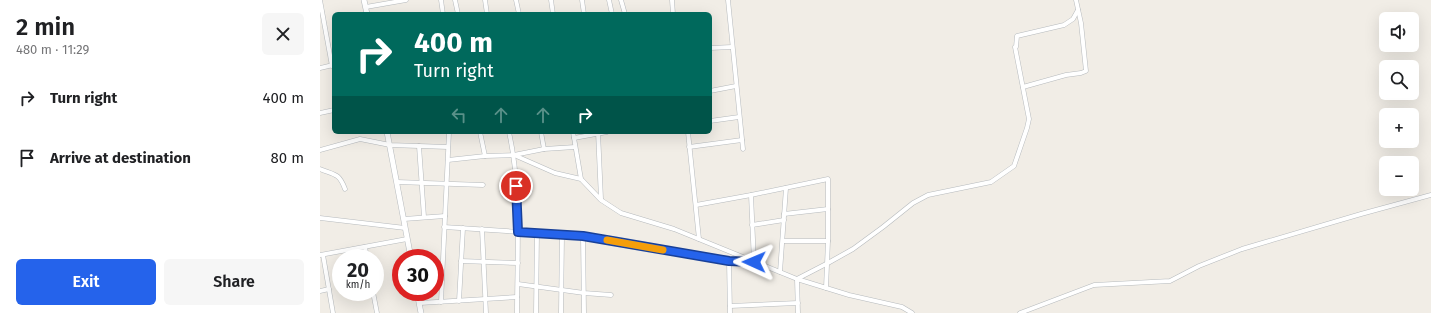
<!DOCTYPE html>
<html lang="en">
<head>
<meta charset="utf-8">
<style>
	body { margin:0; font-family:"Fira Sans",sans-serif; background:#f6f6f6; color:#202124; height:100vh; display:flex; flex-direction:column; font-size:15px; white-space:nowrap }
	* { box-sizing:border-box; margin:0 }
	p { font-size:13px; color:#757577 }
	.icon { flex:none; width:22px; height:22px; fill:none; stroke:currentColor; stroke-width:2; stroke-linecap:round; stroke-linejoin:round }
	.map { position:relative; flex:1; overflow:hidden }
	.details { display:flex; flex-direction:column; background:#fff; width:320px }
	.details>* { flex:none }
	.guide { position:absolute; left:12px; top:12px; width:380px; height:122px; border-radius:6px; box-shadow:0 4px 16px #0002; background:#00695c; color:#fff; overflow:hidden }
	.fabs { position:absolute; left:1059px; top:12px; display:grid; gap:8px }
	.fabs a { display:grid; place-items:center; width:40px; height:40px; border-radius:6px; background:#fff; box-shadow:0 4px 16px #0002; font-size:20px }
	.speed { position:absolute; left:12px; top:249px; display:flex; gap:8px; font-size:20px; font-weight:700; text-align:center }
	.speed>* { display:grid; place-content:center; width:52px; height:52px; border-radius:50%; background:#fff; box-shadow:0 4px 16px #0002; line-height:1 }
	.speed small { font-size:10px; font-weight:400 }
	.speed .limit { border:6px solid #d22; background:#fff; color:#111 }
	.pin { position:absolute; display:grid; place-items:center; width:34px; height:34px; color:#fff; margin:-17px; border:2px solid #fff; border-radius:50%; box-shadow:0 1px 4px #0007 }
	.me { position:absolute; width:44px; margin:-22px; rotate:271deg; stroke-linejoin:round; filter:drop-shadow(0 0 3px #0008) }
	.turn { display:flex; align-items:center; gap:14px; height:84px; padding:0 16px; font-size:18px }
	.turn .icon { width:52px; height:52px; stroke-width:2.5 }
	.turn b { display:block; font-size:28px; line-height:34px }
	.lanes { display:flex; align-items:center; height:38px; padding:0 16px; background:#0003; justify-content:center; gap:20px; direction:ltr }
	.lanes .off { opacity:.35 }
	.round { display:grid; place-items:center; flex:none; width:42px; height:42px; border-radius:6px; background:#f6f6f6 }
	.summary { display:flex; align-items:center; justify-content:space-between; height:68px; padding:0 16px }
	h1 { font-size:24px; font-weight:600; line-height:30px }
	.action { display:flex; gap:8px; margin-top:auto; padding:8px 16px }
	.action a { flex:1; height:46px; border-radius:6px; background:#2563eb; color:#fff; font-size:16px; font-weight:600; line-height:46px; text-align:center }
	.action a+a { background:#f6f6f6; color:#202124 }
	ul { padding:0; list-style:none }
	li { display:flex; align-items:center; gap:12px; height:60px; padding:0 16px }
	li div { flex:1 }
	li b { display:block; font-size:15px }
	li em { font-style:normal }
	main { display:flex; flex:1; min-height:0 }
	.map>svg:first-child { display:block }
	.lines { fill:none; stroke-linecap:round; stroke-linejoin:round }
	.minor-casing { stroke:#b6babd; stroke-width:5 }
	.tertiary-casing { stroke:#b6babd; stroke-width:6 }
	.minor { stroke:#fff; stroke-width:4 }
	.tertiary { stroke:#fff; stroke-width:5 }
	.route-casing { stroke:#184099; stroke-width:10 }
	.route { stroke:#2563eb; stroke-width:7 }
	.slow { stroke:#f59e0b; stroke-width:7 }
</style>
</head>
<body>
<main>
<section class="details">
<div class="summary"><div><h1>2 min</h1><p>480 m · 11:29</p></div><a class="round"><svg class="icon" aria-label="close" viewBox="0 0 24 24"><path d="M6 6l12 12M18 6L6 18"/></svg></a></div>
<ul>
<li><svg class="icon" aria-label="right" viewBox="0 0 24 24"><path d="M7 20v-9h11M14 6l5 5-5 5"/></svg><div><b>Turn right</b></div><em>400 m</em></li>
<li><svg class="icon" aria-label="arrive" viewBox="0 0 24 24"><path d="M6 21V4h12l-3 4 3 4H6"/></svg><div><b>Arrive at destination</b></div><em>80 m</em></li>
</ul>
<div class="action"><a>Exit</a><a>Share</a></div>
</section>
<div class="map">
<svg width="1111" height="313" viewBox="0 0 1111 313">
	<rect width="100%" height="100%" fill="#f1ede6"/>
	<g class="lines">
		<defs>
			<g id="minor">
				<polyline points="0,0 12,66"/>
				<polyline points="121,0 123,14"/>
				<polyline points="135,0 138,14"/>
				<polyline points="165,0 167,14"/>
				<polyline points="196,0 199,14"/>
				<polyline points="231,0 233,14"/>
				<polyline points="262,0 264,14"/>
				<polyline points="289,0 292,14"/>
				<polyline points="301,0 305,14"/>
				<polyline points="352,0 353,14"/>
				<polyline points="408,0 423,149"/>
				<polyline points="46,7 86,0"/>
				<polyline points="390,48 412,47"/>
				<polyline points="0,68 13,65"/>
				<polyline points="703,87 746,75 761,73 766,71 761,23 756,0"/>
				<polyline points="390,91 416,86"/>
				<polyline points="0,113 14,110"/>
				<polyline points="390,121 419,117"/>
				<polyline points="160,132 165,156"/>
				<path d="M 189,132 C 202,191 197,253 197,313"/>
				<polyline points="221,132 224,149"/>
				<polyline points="253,132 261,179"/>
				<polyline points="278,132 281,199"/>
				<polyline points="368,132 379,239"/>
				<polyline points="254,138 287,132"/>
				<polyline points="99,146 104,217"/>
				<polyline points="369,147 422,140"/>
				<polyline points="0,150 40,139 70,145 128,147"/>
				<polyline points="194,155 235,173 261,179 281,200 301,213 354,229 477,279 529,295 582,307 592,313"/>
				<polyline points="128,160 165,156 194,155 224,149 255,147"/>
				<path d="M 0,169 C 15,175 19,173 25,189"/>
				<polyline points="77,182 163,185"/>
				<polyline points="376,205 431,195 508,179 508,241 506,288"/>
				<polyline points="464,214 508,209"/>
				<polyline points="0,218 85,228"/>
				<polyline points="84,219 125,216"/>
				<polyline points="432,225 464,220"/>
				<polyline points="124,227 263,236 409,261 434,262 431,195"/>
				<polyline points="162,229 166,313"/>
				<polyline points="263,236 264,313"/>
				<polyline points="463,241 508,241"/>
				<polyline points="45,247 47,258"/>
				<polyline points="0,255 87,239"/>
				<polyline points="3,255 13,313"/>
				<polyline points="141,261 198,263"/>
				<polyline points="409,261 410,313"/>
				<polyline points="460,272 466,188"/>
				<polyline points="198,284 264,293 291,295"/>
				<polyline points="0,291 9,289"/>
				<polyline points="53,292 57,313"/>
				<polyline points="139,301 143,228"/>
				<polyline points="121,302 129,132"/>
				<polyline points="100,303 197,297"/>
				<polyline points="410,306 478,303"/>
				<polyline points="216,313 217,233"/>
				<polyline points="241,313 242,235"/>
				<polyline points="478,313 477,279 508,263 533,249 563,227 593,203 608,195 671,182 694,166 707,128 709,119 695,47 696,47 697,36 744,25 753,19 758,10"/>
				<polyline points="700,313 774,285 850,281 879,266 922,249 1041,214 1111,195"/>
			</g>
			<g id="tertiary">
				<polyline points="44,0 47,14"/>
				<polyline points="67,132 91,258"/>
				<polyline points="97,292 101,313"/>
			</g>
		</defs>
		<use href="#minor" class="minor-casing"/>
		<use href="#tertiary" class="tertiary-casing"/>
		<use href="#minor" class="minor"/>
		<use href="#tertiary" class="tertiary"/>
	</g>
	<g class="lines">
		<defs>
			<polyline id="route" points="196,186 198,232 263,236 409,261 434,262"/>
		</defs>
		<use href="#route" class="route-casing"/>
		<use href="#route" class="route"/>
		<polyline class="slow" points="287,240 343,250"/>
	</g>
</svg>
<div class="fabs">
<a><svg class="icon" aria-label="sound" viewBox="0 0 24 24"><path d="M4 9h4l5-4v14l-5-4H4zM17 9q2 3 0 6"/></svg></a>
<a><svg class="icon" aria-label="search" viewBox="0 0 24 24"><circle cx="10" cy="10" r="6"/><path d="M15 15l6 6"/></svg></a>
<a>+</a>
<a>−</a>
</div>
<div class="speed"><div>20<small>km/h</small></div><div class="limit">30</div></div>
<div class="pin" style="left:196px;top:186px;background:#d93025"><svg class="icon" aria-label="arrive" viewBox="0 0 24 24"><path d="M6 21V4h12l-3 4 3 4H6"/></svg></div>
<svg class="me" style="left:434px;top:262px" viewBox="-20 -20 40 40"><path d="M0-17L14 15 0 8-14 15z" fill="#2563eb" stroke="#fff" stroke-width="4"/></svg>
<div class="guide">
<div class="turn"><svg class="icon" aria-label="right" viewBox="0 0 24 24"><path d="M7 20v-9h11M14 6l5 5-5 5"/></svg><div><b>400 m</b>Turn right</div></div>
<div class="lanes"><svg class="icon off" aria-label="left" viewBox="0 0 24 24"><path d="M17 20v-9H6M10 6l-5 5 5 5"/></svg><svg class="icon off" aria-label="ahead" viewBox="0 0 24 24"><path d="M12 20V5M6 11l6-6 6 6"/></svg><svg class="icon off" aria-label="ahead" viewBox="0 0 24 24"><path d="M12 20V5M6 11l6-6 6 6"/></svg><svg class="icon" aria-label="right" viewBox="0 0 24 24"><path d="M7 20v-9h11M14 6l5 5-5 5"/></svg></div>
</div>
</div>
</main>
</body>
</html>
